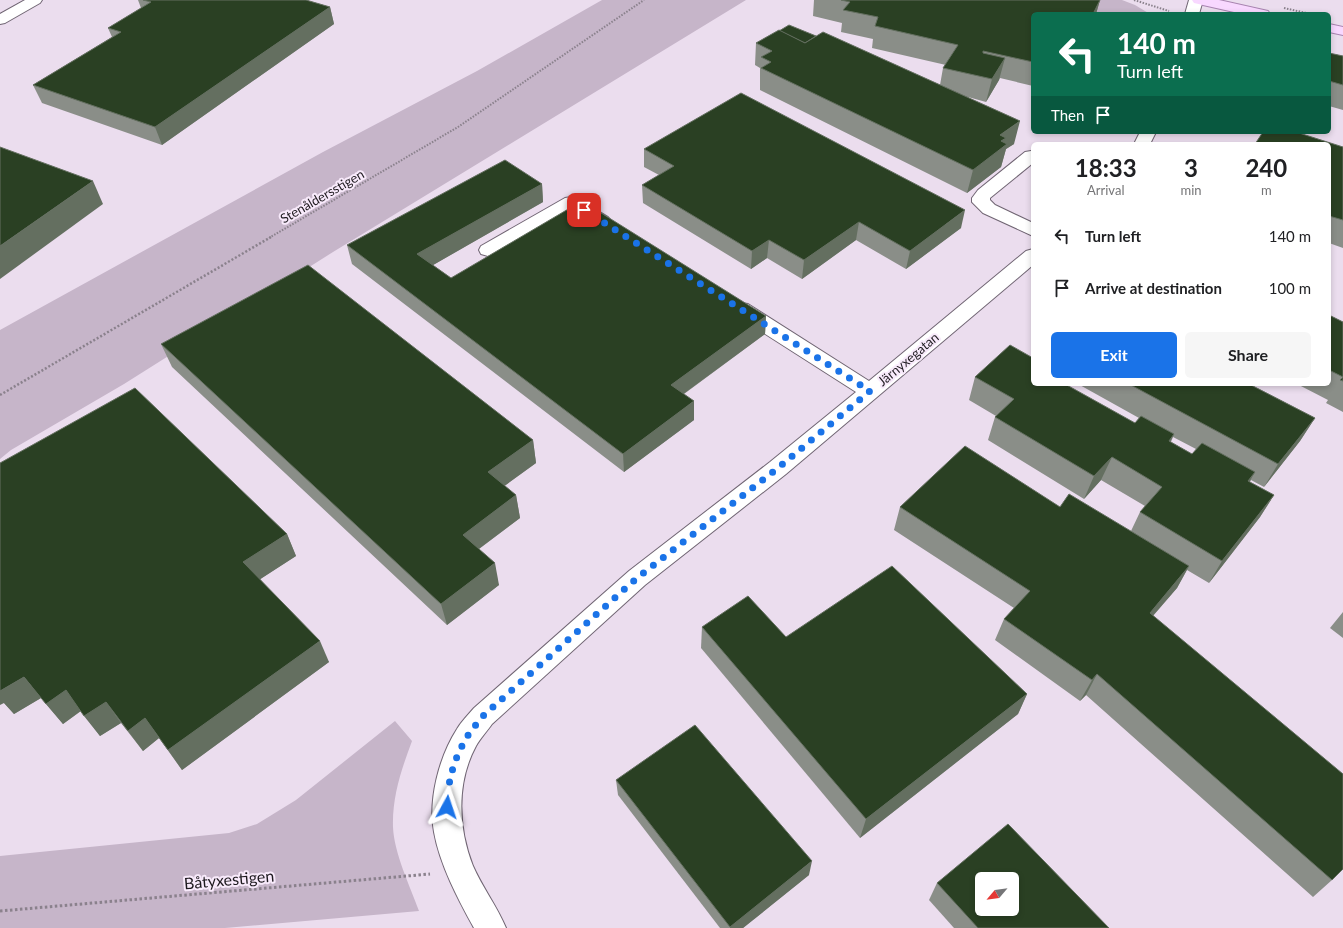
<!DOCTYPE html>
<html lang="en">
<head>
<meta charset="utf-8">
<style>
	body { margin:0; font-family:Lato,sans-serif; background:#f6f6f6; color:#202124; height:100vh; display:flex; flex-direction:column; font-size:15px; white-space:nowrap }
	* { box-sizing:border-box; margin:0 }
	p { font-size:13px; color:#757577 }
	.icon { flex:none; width:22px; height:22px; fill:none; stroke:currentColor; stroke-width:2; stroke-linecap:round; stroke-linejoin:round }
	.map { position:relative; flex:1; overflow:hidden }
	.side { position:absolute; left:1031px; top:142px; width:300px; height:244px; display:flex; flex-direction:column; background:#fff; border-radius:6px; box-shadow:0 2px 6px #0003 }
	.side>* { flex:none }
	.top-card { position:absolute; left:1031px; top:12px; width:300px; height:122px; border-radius:6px; box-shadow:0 2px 6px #0003; background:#0b6e4f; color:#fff; overflow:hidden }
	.needle { width:26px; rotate:241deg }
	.tools { position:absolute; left:975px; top:872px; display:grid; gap:8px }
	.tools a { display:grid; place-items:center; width:44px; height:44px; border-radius:6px; background:#fff; box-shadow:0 2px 6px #0003; font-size:20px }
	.pin { position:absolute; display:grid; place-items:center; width:34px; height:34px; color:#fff; margin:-17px; border-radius:8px; box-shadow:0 2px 6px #0006 }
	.me { position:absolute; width:44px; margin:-22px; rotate:5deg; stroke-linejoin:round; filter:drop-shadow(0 0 3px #0008) }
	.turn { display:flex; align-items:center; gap:14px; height:84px; padding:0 20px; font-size:18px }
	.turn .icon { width:52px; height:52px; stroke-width:2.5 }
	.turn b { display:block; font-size:28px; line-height:34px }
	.then { display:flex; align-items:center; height:38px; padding:0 20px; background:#0003; gap:8px; font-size:15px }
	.eta { display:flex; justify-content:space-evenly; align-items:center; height:68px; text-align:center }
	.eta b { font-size:24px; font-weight:700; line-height:28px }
	.action { display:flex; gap:8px; margin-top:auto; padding:8px 20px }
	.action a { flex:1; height:46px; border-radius:6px; background:#1a73e8; color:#fff; font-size:16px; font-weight:700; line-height:46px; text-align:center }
	.action a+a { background:#f6f6f6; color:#202124 }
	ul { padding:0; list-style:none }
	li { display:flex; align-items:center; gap:12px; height:52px; padding:0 20px }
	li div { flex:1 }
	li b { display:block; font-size:15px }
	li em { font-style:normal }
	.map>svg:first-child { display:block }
	.green { fill:#c6b5c9 }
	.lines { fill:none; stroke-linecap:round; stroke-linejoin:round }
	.minor-casing { stroke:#706573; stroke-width:2 }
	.major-casing { stroke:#a884b0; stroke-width:2 }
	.path-far2 { stroke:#8a818c; stroke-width:2; stroke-dasharray:1.5 1.5; stroke-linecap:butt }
	.path-far1 { stroke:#8a818c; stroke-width:2.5; stroke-dasharray:2 2; stroke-linecap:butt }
	.path { stroke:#8a818c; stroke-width:3; stroke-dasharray:2.5 2.5; stroke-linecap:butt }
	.minor { fill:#fff; fill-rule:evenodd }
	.major { fill:#f8d8ff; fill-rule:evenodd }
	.wall { fill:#8a8e88; fill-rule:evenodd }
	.shaded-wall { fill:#646f60 }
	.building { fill:#2a4023; stroke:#646f60; fill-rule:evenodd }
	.route { stroke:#1a73e8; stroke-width:7; stroke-dasharray:0 12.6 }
	.labels { text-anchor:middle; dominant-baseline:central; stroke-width:4; stroke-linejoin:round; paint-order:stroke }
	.street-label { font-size:13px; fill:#1d191e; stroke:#f8eafb }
	.near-street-label { font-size:16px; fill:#1d191e; stroke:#f8eafb }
</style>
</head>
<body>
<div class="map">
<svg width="1343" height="928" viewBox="0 0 1343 928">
	<rect width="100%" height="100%" fill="#ebddee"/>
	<g class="green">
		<polygon points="602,0 746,0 333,252 124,384 11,450 0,459 0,330 323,152 477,71"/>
		<polygon points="1010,0 1122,0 1135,5 1150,14 1075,14"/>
		<path d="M 395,721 L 412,741 C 402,768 392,796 393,827 C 394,853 410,886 419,911 L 225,928 L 0,928 L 0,856 L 229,833 L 257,824 L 296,800 Z"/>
	</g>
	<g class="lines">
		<defs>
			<g id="minor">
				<polygon points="25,0 42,0 40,3 5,23 0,24 0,14"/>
				<polygon points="1189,0 1203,0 1199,14 1185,14"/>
				<polygon points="1140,132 1156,132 1150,144 1134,144"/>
				<polygon points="1031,151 1033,151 1033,163 990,198 990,200 995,205 1033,223 1033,236 983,213 972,202 972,198 978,190 1025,152"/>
				<path d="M 571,197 L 577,198 L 608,217 L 611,221 L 608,225 C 595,228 582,217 571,210 L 495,254 L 488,256 L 481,254 L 479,250 L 481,246 L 565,198 Z"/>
				<path d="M 1033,249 L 1033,265 L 786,474 L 645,585 L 492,724 C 487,731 480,739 476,746 C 456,783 458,828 473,866 C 482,887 497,906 506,928 L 474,928 C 458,899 440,865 434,832 C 428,800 439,757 457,729 C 461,722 468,715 474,708 L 629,571 L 770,462 L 856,392 L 734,314 L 731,309 L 734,304 L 741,303 L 748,304 L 869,381 L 1026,251 Z"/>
			</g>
			<g id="major">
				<polygon points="1192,0 1219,0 1268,11 1270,14 1243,14 1194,3"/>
				<polygon points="1329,24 1343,27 1343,35 1329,32"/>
			</g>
		</defs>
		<use href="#minor" class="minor-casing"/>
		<use href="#major" class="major-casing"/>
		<g class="path-far2">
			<polyline points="1134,0 1169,11"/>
			<polyline points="1284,8 1311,14"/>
			<polyline points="269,238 458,127 644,0"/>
		</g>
		<polyline class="path-far1" points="0,395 271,237"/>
		<polyline class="path" points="0,911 430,874"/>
		<use href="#minor" class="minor"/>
		<use href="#major" class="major"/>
	</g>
	<g class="wall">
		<polygon points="138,0 306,0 330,7 334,24 162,145 42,103 33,85 112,37 108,28 141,8"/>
		<polygon points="814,0 1100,0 1096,14 1033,14 1033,86 1000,78 999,80 986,102 968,97 1014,144 1006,149 1001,167 967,193 760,90 760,68 755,65 756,43 816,36 940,85 943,68 946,65 872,48 873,39 841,32 842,23 813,16"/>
		<polygon points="1329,53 1343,56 1343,110 1329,106"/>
		<polygon points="1329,144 1343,147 1343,248 1329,243"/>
		<polygon points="644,149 961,228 906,269 856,240 802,279 767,258 751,269 643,203 642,185 659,175 644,167"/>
		<polygon points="542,184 543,202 433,265 451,278 766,316 765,334 684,394 694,420 624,472 352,264 347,245"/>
		<polygon points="1329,315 1343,322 1343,412 1326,403 1328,400 1297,384 1329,384"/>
		<polygon points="161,344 533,440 536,463 504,486 516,495 520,518 479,549 499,585 447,625 172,367"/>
		<path d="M 975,377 L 1033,384 L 1135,423 L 1139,418 L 1078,384 L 1249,384 L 1315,418 L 1300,441 L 1264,487 L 1251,480 L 1250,482 L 1274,495 L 1260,517 L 1209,583 L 1187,570 L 1177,588 L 1153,616 L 1332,880 L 1313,897 L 1086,695 L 1080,701 L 995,640 L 1004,619 L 1014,608 L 894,530 L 900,507 L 1060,507 L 1131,531 L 1140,512 L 1145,506 L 1101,480 L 1084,499 L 988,440 L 995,417 L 996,416 L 969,400 ZM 1173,437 L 1196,449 L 1192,454 L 1171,442 Z"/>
		<polygon points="287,534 296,556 260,579 329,662 182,770 159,738 143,751 121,723 100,736 81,711 63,724 41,698 14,714 4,703"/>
		<polygon points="1343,612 1343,638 1330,628"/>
		<polygon points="702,627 786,637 1027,694 1018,714 860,838 701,648"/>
		<polygon points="616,780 809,875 743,928 720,928 618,795"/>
		<polygon points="937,883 1109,928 954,928 929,900"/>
	</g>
	<g class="shaded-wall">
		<polygon points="1100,0 1096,14 1093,14"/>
		<polygon points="330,7 334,24 162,145 155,127"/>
		<polygon points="1005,58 999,80 986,102 992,79"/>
		<polygon points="1020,121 1014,144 1006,149 1001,167 967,193 973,170 1000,135"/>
		<polygon points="93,181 103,204 0,279 0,246"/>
		<polygon points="542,184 543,202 421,272 417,254"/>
		<polygon points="965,210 961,228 906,269 910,251"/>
		<polygon points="859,222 856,240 802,279 804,260"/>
		<polygon points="769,240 767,258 751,269 752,251"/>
		<polygon points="766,316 765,334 671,403 671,385"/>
		<polygon points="694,401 694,420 624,472 623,454"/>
		<polygon points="1315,418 1300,441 1264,487 1278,464"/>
		<polygon points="1174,434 1163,457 1169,441"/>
		<polygon points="533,440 536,463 492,495 488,472"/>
		<polygon points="1112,457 1101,480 1084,499 1094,476"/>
		<polygon points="1255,472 1242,495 1248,481"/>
		<polygon points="516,495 520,518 468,557 463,535"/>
		<polygon points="1274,495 1260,517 1209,583 1222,561"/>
		<polygon points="287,534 296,556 253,584 243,562"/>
		<polygon points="495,563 499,585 447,625 441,604"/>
		<polygon points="1189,566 1177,588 1137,634 1150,613"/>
		<polygon points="320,641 329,662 182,770 168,750"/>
		<polygon points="1097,674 1086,695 1080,701 1092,680"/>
		<polygon points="24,677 41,698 14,714 4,703 0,705 0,691"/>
		<polygon points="66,690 82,710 63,724 46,704"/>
		<polygon points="1027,694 1018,714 860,838 866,819"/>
		<polygon points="106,702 121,723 100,736 84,716"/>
		<polygon points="145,718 159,738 143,751 128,731"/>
		<polygon points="812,861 809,875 743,928 730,928 730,927"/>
	</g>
	<g class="building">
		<polygon points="143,0 306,0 330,7 155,127 33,85 121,32 108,28 151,2"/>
		<polygon points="841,0 1100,0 1093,14 1033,14 1033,62 983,51 983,53 1005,58 992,79 943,68 958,45 875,26 878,17 843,10 850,2"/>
		<polygon points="789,25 816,36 805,43 779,31"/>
		<polygon points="779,30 805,43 823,32 1020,121 1000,135 1006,138 1001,141 1007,144 973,170 761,68 771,62 761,57 772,51 756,43"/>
		<polygon points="1329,53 1343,56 1343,85 1329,81"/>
		<polygon points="741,93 965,210 910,251 859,222 804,260 769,240 752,251 642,185 674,166 644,149"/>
		<polygon points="1263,132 1296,132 1343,147 1343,220 1329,216 1329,144 1255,144"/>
		<polygon points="0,147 93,181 0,246"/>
		<polygon points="505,160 542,184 417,254 451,278 582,201 766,316 671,385 694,401 623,454 347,245"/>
		<polygon points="308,265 533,440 488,472 516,495 463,535 495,563 441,604 161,344"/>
		<polygon points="1329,315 1343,322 1343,381 1340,380 1343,377 1329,370"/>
		<polygon points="1010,345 1033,358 1033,384 1065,384 1135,423 1141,416 1174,434 1169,441 1192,454 1202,443 1255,472 1248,481 1274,495 1222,561 1140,512 1162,487 1112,457 1094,476 995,417 1014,399 975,377"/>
		<polygon points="1129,384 1249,384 1315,418 1278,464"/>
		<polygon points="135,388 287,534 243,562 320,641 168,750 145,718 128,731 106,702 84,716 66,690 46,704 24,677 0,691 0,463"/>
		<polygon points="965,446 1060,507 1069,494 1189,566 1150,613 1343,774 1343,869 1332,880 1097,674 1092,680 1004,619 1030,591 900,507"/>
		<polygon points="892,566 1027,694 866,819 702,627 748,596 786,637"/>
		<polygon points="695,725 812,861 730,927 616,780"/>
		<path d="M 1008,824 L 1109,928 L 978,928 L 937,883 ZM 982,879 L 1012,879 L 1012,909 L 982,909 Z"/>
	</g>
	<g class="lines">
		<path class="route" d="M 447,807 C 447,784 454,758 466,739 C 470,731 477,724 483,716 L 637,578 L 778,468 L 870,391 L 584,210"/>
	</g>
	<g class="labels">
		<g class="street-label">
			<text transform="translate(322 196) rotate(-30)">Stenåldersstigen</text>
			<text transform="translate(908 359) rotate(-40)">Järnyxegatan</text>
		</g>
		<g class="near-street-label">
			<text transform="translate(229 879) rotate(-5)">Båtyxestigen</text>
		</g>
	</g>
</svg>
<div class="tools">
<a><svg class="needle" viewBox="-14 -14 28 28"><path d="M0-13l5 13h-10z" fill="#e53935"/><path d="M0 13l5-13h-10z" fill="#757577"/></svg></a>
</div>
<div class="pin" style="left:584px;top:210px;background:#d93025"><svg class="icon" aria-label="arrive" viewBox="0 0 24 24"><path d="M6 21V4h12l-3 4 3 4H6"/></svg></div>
<svg class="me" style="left:447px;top:807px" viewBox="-20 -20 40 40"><path d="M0-17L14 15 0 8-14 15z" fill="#1a73e8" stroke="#fff" stroke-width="4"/></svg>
<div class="top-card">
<div class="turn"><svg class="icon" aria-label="left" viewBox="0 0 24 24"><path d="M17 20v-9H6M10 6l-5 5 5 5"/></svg><div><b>140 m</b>Turn left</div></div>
<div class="then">Then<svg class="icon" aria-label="arrive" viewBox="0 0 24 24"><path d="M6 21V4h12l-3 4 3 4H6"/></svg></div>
</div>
<section class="side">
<div class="eta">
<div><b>18:33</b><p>Arrival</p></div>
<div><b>3</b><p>min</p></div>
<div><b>240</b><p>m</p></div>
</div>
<ul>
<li><svg class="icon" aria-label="left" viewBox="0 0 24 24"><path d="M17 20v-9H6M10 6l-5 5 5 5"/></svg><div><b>Turn left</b></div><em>140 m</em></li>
<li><svg class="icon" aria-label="arrive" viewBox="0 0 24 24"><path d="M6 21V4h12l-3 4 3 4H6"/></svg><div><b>Arrive at destination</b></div><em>100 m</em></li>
</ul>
<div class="action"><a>Exit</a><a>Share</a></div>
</section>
</div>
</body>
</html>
